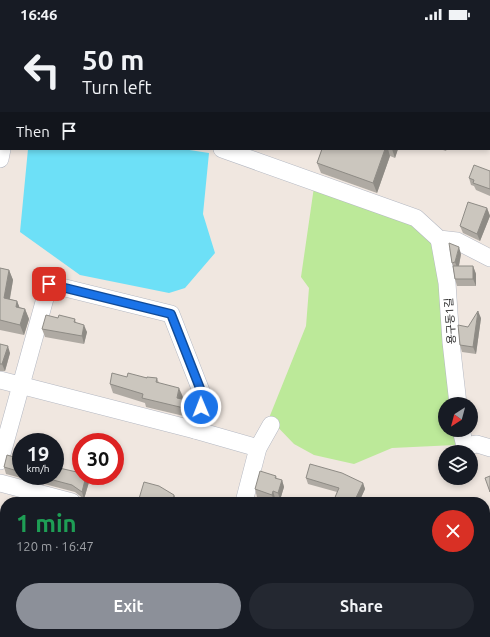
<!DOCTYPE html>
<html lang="en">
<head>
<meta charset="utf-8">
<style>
	body { margin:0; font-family:Ubuntu,"Noto Sans KR",sans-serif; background:#242831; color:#f1f3f6; height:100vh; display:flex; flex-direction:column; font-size:15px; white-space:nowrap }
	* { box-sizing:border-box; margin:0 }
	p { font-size:13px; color:#9ea1a6 }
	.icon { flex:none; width:22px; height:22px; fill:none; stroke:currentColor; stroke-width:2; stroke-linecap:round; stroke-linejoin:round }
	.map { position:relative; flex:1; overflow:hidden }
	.panel { position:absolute; left:0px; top:469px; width:490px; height:140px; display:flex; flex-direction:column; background:#171b24; border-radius:16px 16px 0 0; box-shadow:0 2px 6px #0003 }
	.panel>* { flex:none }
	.banner { position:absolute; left:0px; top:0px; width:490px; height:122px; box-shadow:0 2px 6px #0003; background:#171b24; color:#f1f3f6; overflow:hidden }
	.needle { width:26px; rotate:216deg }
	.tools { position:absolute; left:438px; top:369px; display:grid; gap:8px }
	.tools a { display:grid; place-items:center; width:40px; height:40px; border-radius:50%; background:#171b24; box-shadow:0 2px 6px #0003; font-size:20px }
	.speed { position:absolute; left:12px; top:405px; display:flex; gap:8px; font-size:20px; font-weight:700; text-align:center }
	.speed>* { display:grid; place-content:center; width:52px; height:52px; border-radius:50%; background:#171b24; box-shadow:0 2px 6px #0003; line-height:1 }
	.speed small { font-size:10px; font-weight:400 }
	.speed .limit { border:6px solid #d22; background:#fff; color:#111 }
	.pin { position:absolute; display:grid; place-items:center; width:34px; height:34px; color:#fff; margin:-17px; border-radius:8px; box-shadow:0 2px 6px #0006 }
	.me { position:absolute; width:44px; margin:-22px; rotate:359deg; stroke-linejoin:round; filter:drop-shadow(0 0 3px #0008) }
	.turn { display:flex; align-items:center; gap:14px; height:84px; padding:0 16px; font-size:18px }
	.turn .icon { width:52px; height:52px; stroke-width:2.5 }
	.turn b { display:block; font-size:28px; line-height:34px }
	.then { display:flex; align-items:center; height:38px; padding:0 16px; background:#0003; gap:8px; font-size:15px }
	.round { display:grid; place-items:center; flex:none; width:42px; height:42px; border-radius:21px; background:#242831 }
	.head { display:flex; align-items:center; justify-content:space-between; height:68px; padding:0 16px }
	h1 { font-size:24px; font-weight:700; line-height:30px; color:#1e9e55 }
	.button { display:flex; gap:8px; margin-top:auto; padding:8px 16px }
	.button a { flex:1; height:46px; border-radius:24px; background:#8c9099; color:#fff; font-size:16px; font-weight:700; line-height:46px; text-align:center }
	.button a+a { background:#242831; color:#f1f3f6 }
	.status { display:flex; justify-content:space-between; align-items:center; height:28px; padding:0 20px; background:#171b24; direction:ltr }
	.status svg { height:11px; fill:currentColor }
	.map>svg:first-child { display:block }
	.green { fill:#bce999 }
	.water { fill:#6de0f7 }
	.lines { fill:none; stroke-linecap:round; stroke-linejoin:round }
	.minor-casing { stroke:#b4b8c2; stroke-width:18 }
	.minor { stroke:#fff; stroke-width:17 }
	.wall { fill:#afaaa3 }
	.shaded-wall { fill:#8e8b85 }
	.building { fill:#cbc6be; stroke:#8e8b85 }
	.route-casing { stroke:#114b97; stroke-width:10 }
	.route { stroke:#1a73e8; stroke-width:7 }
	.labels { text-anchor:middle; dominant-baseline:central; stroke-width:4; stroke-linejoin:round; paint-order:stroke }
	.street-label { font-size:11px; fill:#2e2e2e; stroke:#fff }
</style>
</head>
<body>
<div class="status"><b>16:46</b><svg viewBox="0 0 49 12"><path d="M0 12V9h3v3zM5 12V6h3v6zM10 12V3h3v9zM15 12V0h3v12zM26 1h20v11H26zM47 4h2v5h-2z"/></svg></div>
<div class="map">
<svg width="490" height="609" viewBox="0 0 490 609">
	<rect width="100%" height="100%" fill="#f0e7e0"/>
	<polygon class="green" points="314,159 423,196 434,220 443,274 452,376 445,376 445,402 456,402 455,417 392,420 354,436 314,427 294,416 269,390 306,298 309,260 301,249"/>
	<polygon class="water" points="28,121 183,121 209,125 203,186 215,225 185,260 169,265 80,247 20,204"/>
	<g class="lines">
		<defs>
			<g id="minor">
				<polyline points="30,1 30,0"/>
				<polyline points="0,80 1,80"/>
				<polyline points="222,121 416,190 439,211 457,213 490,230"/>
				<polyline points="0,131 2,121"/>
				<polyline points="439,211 447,255 451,314 458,376"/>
				<polyline points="0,352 195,402"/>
				<polyline points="461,402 465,418 477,416 490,420"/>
				<polyline points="0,433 49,256 171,286 203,368 195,402 258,420"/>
				<polyline points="0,455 72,474"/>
				<polyline points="244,474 258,420 271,397"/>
				<polyline points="0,563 5,565"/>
				<polyline points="158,604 177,609"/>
				<polyline points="207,609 208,604"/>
			</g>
		</defs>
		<use href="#minor" class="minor-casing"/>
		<use href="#minor" class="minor"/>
	</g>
	<g class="wall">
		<polygon points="490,0 490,74 489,74 489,1"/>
		<polygon points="322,121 398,121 395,130 390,128 377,165 321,145 317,135"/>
		<polygon points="440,121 447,121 446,123"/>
		<polygon points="490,143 490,168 476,162 474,158 471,157 469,150"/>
		<polygon points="487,180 490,188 480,213 463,205 460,198"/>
		<polygon points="461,226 459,238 473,238 476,246 476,258 457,258 455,251 453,238 452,235"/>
		<polygon points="0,240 9,242 13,252 10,271 17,273 19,279 25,281 29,291 24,307 0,302"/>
		<polygon points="58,290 75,291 76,295 87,304 84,316 45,309 42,301"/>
		<polygon points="481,290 476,326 462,324 460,317"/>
		<polygon points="0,316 10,325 5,343 0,343"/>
		<polygon points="127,349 157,350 159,355 183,369 182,372 186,372 189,382 188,389 146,379 145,375 113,365 110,356"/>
		<polygon points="21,431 21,448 86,448 89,454 84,471 75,464 6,446 4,439"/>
		<polygon points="276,448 277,451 282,452 284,459 280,472 275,470 274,474 257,469 255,461"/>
		<polygon points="306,450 363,455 365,461 359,474 333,474 337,464 308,456"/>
	</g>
	<g class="shaded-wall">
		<polygon points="327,0 336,0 336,1 326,1"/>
		<polygon points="385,121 388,121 390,128 377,165 373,155"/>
		<polygon points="392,121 398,121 395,130"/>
		<polygon points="487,180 490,188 480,213 477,206"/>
		<polygon points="459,219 461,226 458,242 455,234"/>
		<polygon points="473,238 476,246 476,258 473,251"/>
		<polygon points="9,242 13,252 8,280 4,270"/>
		<polygon points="17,273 21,283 16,279"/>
		<polygon points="25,281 29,291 24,307 20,297"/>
		<polygon points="478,283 481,290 476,326 473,319"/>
		<polygon points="84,297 87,304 84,316 82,308"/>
		<polygon points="8,318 10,325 5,343 2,336"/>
		<polygon points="179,360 183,369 180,380 177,370"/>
		<polygon points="186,372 189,382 188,389 184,380"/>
		<polygon points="86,448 89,454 84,471 82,464"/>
		<polygon points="282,452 284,459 280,472 278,465"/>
		<polygon points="363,455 365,461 359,474 354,474"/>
		<polygon points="273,463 275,470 274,474 272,467"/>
		<polygon points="174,467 177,474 173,474"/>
	</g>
	<g class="building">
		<polygon points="280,0 327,0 326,1 280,1"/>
		<polygon points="370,0 416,0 419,1 370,1"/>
		<rect x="477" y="0" width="12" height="1"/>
		<rect x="489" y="5" width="1" height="60"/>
		<rect x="489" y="91" width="1" height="12"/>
		<polygon points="322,121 385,121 373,155 317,135"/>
		<polygon points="474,137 490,143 490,161 473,155 474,152 469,150"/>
		<polygon points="468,174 487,180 477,206 460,198"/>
		<polygon points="449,215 459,219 455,234 452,235"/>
		<polygon points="453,238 473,238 473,251 455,251"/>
		<polygon points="0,240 9,242 4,270 17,273 16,279 25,281 20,297 0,292"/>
		<polygon points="478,283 473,319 460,317 458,297 468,299"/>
		<polygon points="46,287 58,290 59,287 75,291 74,294 84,297 82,308 42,301"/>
		<polygon points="0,316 8,318 2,336 0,336"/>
		<polygon points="112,345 127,349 128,345 147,350 147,349 157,350 156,354 179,360 177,370 186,372 184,380 142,370 143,366 110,356"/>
		<polygon points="7,427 21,431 21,444 4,439"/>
		<polygon points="310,436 342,445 363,455 354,474 333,474 339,460 306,450"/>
		<polygon points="55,439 81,445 81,448 86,448 82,464 72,457 38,448 55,448"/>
		<polygon points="260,443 276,448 275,450 282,452 278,465 273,463 272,467 255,461"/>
		<polygon points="490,448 490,464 485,450"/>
		<polygon points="144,454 159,458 174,467 173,474 138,474"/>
	</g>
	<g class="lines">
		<defs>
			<polyline id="route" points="49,256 171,286 203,368 201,379"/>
		</defs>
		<use href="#route" class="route-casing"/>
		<use href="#route" class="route"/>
	</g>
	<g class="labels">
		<g class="street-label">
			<text transform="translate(450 293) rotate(-94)">용구동1길</text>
		</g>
	</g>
</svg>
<div class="tools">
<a><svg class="needle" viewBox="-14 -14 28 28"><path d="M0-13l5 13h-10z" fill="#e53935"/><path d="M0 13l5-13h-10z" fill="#9ea1a6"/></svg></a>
<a><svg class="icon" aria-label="layers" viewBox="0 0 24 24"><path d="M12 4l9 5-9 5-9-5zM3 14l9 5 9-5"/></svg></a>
</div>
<div class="speed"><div>19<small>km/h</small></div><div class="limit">30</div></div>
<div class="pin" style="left:49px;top:256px;background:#d93025"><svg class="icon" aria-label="arrive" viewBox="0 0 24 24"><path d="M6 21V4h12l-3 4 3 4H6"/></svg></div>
<svg class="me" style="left:201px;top:379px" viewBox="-20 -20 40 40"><circle r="17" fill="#1a73e8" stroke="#fff" stroke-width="3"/><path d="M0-11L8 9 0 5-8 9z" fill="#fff"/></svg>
<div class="banner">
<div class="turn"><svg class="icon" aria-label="left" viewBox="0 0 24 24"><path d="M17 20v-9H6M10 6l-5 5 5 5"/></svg><div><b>50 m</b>Turn left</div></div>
<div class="then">Then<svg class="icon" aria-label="arrive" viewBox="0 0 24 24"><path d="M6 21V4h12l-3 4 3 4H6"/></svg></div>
</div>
<section class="panel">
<div class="head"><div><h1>1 min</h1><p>120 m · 16:47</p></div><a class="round" style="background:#d93025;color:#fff"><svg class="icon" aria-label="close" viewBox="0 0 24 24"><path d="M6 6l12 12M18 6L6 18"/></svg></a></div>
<div class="button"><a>Exit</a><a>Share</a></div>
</section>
</div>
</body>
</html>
